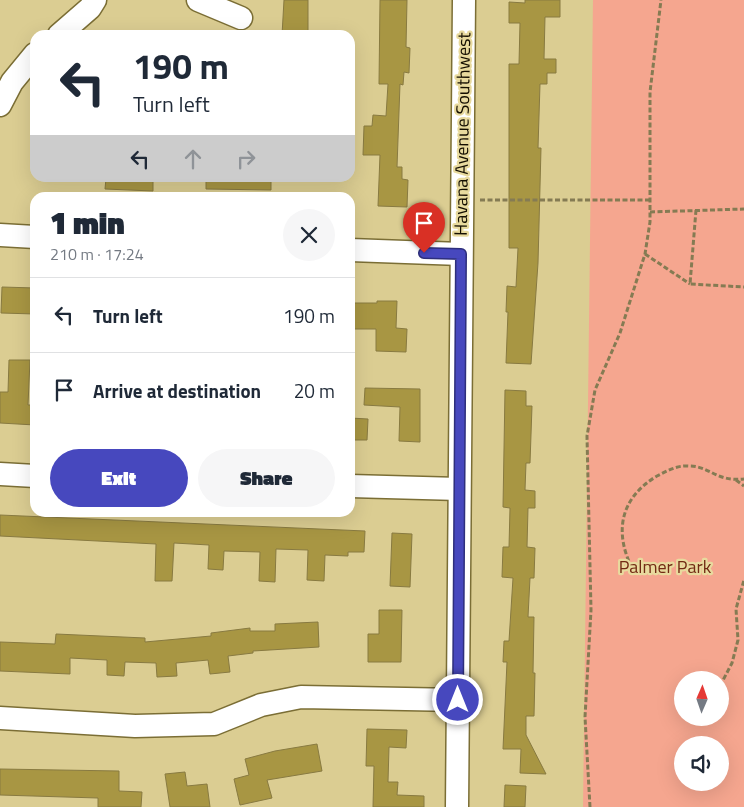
<!DOCTYPE html>
<html lang="en">
<head>
<meta charset="utf-8">
<style>
	body { margin:0; font-family:"Titillium Web",sans-serif; background:#f6f6f7; color:#1f2937; height:100vh; display:flex; flex-direction:column; font-size:19px; white-space:nowrap }
	* { box-sizing:border-box; margin:0 }
	p { font-size:16px; color:#747a83 }
	.icon { flex:none; width:28px; height:28px; fill:none; stroke:currentColor; stroke-width:2; stroke-linecap:round; stroke-linejoin:round }
	.map { position:relative; flex:1; overflow:hidden }
	.side { position:absolute; left:30px; top:192px; width:325px; height:325px; display:flex; flex-direction:column; background:#fff; border-radius:15px; box-shadow:0 5px 20px #0002 }
	.side>* { flex:none }
	.top-card { position:absolute; left:30px; top:30px; width:325px; height:152px; border-radius:15px; box-shadow:0 5px 20px #0002; background:#fff; color:#1f2937; overflow:hidden }
	.needle { width:32px; rotate:2deg }
	.buttons { position:absolute; left:674px; top:671px; display:grid; gap:10px }
	.buttons a { display:grid; place-items:center; width:55px; height:55px; border-radius:50%; background:#fff; box-shadow:0 5px 20px #0002; font-size:25px }
	.pin { position:absolute; display:grid; place-items:center; width:42px; height:42px; color:#fff; margin:-51px -21px; border-radius:50% 50% 50% 0; rotate:-45deg; box-shadow:0 0 5px #0007 }
	.pin .icon { rotate:45deg }
	.me { position:absolute; width:55px; margin:-28px; rotate:0deg; stroke-linejoin:round; filter:drop-shadow(0 0 4px #0008) }
	.turn { display:flex; align-items:center; gap:18px; height:105px; padding:0 20px; font-size:22px }
	.turn .icon { width:65px; height:65px; stroke-width:2.5 }
	.turn b { display:block; font-size:35px; line-height:42px }
	.lanes { display:flex; align-items:center; height:48px; padding:0 20px; background:#0003; justify-content:center; gap:25px; direction:ltr }
	.lanes .off { opacity:.35 }
	.round { display:grid; place-items:center; flex:none; width:52px; height:52px; border-radius:26px; background:#f6f6f7 }
	.head { display:flex; align-items:center; justify-content:space-between; height:85px; padding:0 20px }
	h1 { font-size:30px; font-weight:800; line-height:38px }
	.cta { display:flex; gap:10px; margin-top:auto; padding:10px 20px }
	.cta a { flex:1; height:58px; border-radius:30px; background:#4748be; color:#fff; font-size:20px; font-weight:800; line-height:58px; text-align:center }
	.cta a+a { background:#f6f6f7; color:#1f2937 }
	ul { padding:0; list-style:none }
	li { display:flex; align-items:center; gap:15px; height:75px; padding:0 20px; border-top:1px solid #e0e1e3 }
	li div { flex:1 }
	li b { display:block; font-size:19px }
	li em { font-style:normal }
	.map>svg:first-child { display:block }
	.green { fill:#f5a68f; fill-rule:evenodd }
	.building { fill:#a89643; stroke:#887a41 }
	.lines { fill:none; stroke-linecap:round; stroke-linejoin:round }
	.minor-casing { stroke:#7b6e35; stroke-width:25 }
	.path { stroke:#857b53; stroke-width:3; stroke-dasharray:5 2.5; stroke-linecap:butt }
	.minor { stroke:#fff; stroke-width:22 }
	.route-casing { stroke:#2e2f7c; stroke-width:12 }
	.route { stroke:#4748be; stroke-width:9 }
	.labels { text-anchor:middle; dominant-baseline:central; stroke-width:4.5; stroke-linejoin:round; paint-order:stroke }
	.street-label { font-size:18px; fill:#140e00; stroke:#e8da9e }
	.park-label { font-size:18px; fill:#722a14; stroke:#e8da9e }
</style>
</head>
<body>
<div class="map">
<svg width="744" height="807" viewBox="0 0 744 807">
	<rect width="100%" height="100%" fill="#dbcd92"/>
	<path class="green" d="M 593,0 L 744,0 L 744,807 L 583,807 ZM 682,680 L 720,680 L 720,718 L 682,718 ZM 682,745 L 720,745 L 720,782 L 682,782 Z"/>
	<g class="building">
		<polygon points="284,0 308,0 308,35 282,35"/>
		<polygon points="380,0 407,0 406,47 410,48 409,73 404,72 403,85 400,84 397,167 402,167 402,179 408,180 407,207 378,206 380,155 363,155 364,126 372,126 373,115 386,116 388,84 379,84"/>
		<polygon points="525,0 560,0 560,17 545,17 544,59 556,59 556,73 547,73 547,84 540,84 538,148 541,148 538,263 531,364 506,363 508,312 506,312 507,286 516,287 518,248 509,248 509,64 519,64 520,23 509,23 509,2 525,3"/>
		<polygon points="106,178 153,178 153,191 105,189"/>
		<polygon points="206,178 271,178 271,190 206,189"/>
		<polygon points="2,287 35,288 35,314 1,313"/>
		<polygon points="377,301 397,301 396,328 407,329 406,352 376,351 376,329 350,329 350,303 377,303"/>
		<polygon points="9,360 30,360 28,405 35,405 35,425 0,423 0,392 8,392"/>
		<polygon points="365,388 420,389 420,442 399,441 400,407 364,405"/>
		<polygon points="505,390 526,391 526,406 532,406 530,463 526,463 525,490 535,491 535,508 528,508 527,547 535,548 534,578 530,578 528,617 534,617 533,673 535,673 534,716 526,716 526,735 546,774 520,773 521,749 503,749 507,662 503,662 504,641 509,641 513,578 502,577 503,547 509,547 510,508 503,507"/>
		<polygon points="350,418 368,419 367,440 350,440"/>
		<polygon points="0,515 365,531 364,552 348,552 348,556 325,555 324,581 307,580 308,550 276,549 275,582 259,581 260,552 224,551 223,570 208,569 209,545 174,543 172,581 155,581 156,544 0,536"/>
		<polygon points="392,533 412,534 410,587 390,586"/>
		<polygon points="379,610 402,610 401,662 368,662 368,634 379,634"/>
		<polygon points="318,622 319,647 253,651 253,653 228,656 230,672 210,674 208,660 176,663 177,676 157,677 156,663 125,662 124,676 107,675 107,660 70,658 70,674 0,671 0,642 55,644 56,634 145,638 145,642 211,636 211,633 250,628 250,631 275,631 275,624"/>
		<polygon points="367,729 407,730 406,748 389,747 388,782 398,782 397,795 424,796 424,807 373,807 374,766 366,766"/>
		<polygon points="317,744 322,771 267,780 272,798 240,805 234,779 249,775 245,759 275,751"/>
		<polygon points="0,769 119,771 119,791 142,792 141,807 98,807 98,798 0,795"/>
		<polygon points="185,772 187,786 207,784 210,807 170,807 165,774"/>
		<polygon points="505,785 526,786 525,807 504,807"/>
	</g>
	<g class="lines">
		<defs>
			<g id="minor">
				<polyline points="198,0 241,18"/>
				<polyline points="59,35 90,8 95,0"/>
				<polyline points="0,105 12,82 35,54"/>
				<polyline points="0,235 35,237"/>
				<polyline points="350,250 461,254"/>
				<polyline points="0,474 35,476"/>
				<polyline points="350,486 459,489"/>
				<polyline points="0,718 135,726 214,724 261,705 301,697 458,700"/>
				<polyline points="457,807 464,0"/>
			</g>
		</defs>
		<use href="#minor" class="minor-casing"/>
		<g class="path">
			<polyline points="480,200 650,200"/>
			<polyline points="696,210 690,284 744,287"/>
			<polyline points="650,212 744,209"/>
			<polyline points="645,254 690,284"/>
			<polyline points="736,480 744,486"/>
			<path d="M 632,568 C 614,532 620,498 657,476 C 667,471 677,465 689,466 C 710,466 716,482 744,479"/>
			<polyline points="720,686 732,663 738,640 736,609 744,580"/>
			<polyline points="590,807 585,717 591,610 587,436 595,390 620,333 645,254 650,222 650,92 661,0"/>
		</g>
		<use href="#minor" class="minor"/>
	</g>
	<g class="lines">
		<defs>
			<polyline id="route" points="424,253 461,254 458,700"/>
		</defs>
		<use href="#route" class="route-casing"/>
		<use href="#route" class="route"/>
	</g>
	<g class="labels">
		<g class="street-label">
			<text transform="translate(462 134) rotate(-89)">Havana Avenue Southwest</text>
		</g>
		<g class="park-label">
			<text x="665" y="566">Palmer Park</text>
		</g>
	</g>
</svg>
<div class="buttons">
<a><svg class="needle" viewBox="-14 -14 28 28"><path d="M0-13l5 13h-10z" fill="#e53935"/><path d="M0 13l5-13h-10z" fill="#747a83"/></svg></a>
<a><svg class="icon" aria-label="sound" viewBox="0 0 24 24"><path d="M4 9h4l5-4v14l-5-4H4zM17 9q2 3 0 6"/></svg></a>
</div>
<div class="pin" style="left:424px;top:253px;background:#d93025"><svg class="icon" aria-label="arrive" viewBox="0 0 24 24"><path d="M6 21V4h12l-3 4 3 4H6"/></svg></div>
<svg class="me" style="left:458px;top:700px" viewBox="-20 -20 40 40"><circle r="17" fill="#4748be" stroke="#fff" stroke-width="3"/><path d="M0-11L8 9 0 5-8 9z" fill="#fff"/></svg>
<div class="top-card">
<div class="turn"><svg class="icon" aria-label="left" viewBox="0 0 24 24"><path d="M17 20v-9H6M10 6l-5 5 5 5"/></svg><div><b>190 m</b>Turn left</div></div>
<div class="lanes"><svg class="icon" aria-label="left" viewBox="0 0 24 24"><path d="M17 20v-9H6M10 6l-5 5 5 5"/></svg><svg class="icon off" aria-label="ahead" viewBox="0 0 24 24"><path d="M12 20V5M6 11l6-6 6 6"/></svg><svg class="icon off" aria-label="right" viewBox="0 0 24 24"><path d="M7 20v-9h11M14 6l5 5-5 5"/></svg></div>
</div>
<section class="side">
<div class="head"><div><h1>1 min</h1><p>210 m · 17:24</p></div><a class="round"><svg class="icon" aria-label="close" viewBox="0 0 24 24"><path d="M6 6l12 12M18 6L6 18"/></svg></a></div>
<ul>
<li><svg class="icon" aria-label="left" viewBox="0 0 24 24"><path d="M17 20v-9H6M10 6l-5 5 5 5"/></svg><div><b>Turn left</b></div><em>190 m</em></li>
<li><svg class="icon" aria-label="arrive" viewBox="0 0 24 24"><path d="M6 21V4h12l-3 4 3 4H6"/></svg><div><b>Arrive at destination</b></div><em>20 m</em></li>
</ul>
<div class="cta"><a>Exit</a><a>Share</a></div>
</section>
</div>
</body>
</html>
